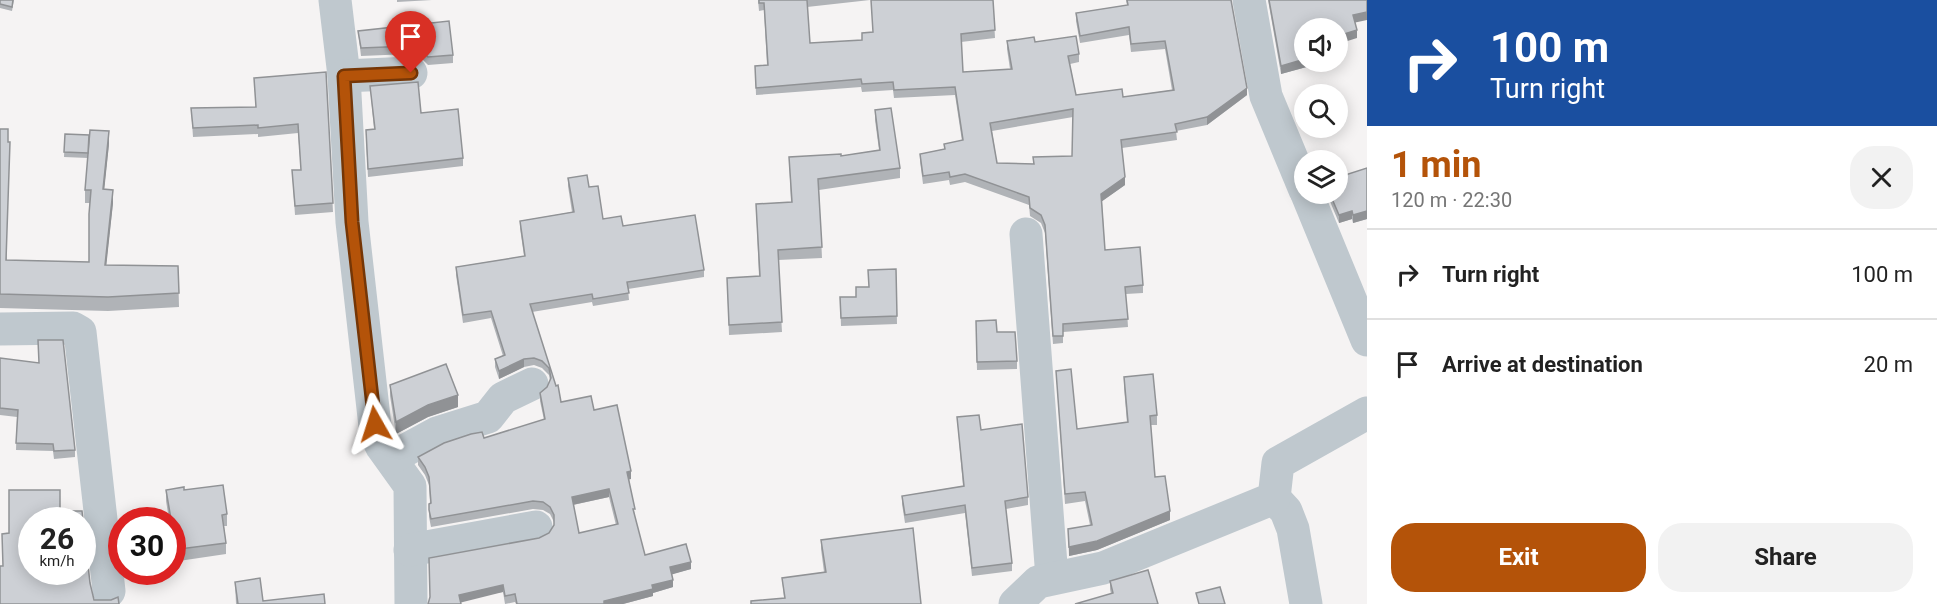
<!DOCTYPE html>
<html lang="en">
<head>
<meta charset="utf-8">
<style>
	body { margin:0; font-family:Roboto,sans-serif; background:#f2f2f2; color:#222; height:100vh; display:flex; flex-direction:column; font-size:22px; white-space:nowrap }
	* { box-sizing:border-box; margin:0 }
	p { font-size:20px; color:#767676 }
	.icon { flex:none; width:33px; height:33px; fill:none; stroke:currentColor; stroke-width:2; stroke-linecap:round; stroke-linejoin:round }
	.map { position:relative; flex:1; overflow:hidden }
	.side { display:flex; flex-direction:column; background:#fff; width:570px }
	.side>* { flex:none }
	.top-card { background:#1a4fa0; color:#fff; overflow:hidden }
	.controls { position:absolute; left:1294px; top:18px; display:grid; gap:12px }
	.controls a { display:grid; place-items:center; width:54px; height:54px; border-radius:50%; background:#fff; box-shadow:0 3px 15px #0003; font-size:30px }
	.speed { position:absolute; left:18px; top:507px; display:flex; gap:12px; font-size:30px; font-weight:700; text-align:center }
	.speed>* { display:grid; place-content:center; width:78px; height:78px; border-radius:50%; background:#fff; box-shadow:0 3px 15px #0003; line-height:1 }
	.speed small { font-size:15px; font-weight:400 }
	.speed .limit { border:9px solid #d22; background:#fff; color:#111 }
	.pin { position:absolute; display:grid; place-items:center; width:51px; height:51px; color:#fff; margin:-62px -26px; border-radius:50% 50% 50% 0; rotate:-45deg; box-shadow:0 0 6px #0007 }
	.pin .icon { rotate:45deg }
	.me { position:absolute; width:66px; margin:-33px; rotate:354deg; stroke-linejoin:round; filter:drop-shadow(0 0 4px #0008) }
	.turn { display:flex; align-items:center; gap:21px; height:126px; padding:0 24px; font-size:27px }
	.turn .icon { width:78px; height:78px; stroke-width:2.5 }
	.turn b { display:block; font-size:42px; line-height:51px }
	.round { display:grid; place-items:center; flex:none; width:63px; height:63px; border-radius:24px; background:#f2f2f2 }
	.headline { display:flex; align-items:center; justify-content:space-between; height:102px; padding:0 24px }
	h1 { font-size:36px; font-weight:700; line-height:45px; color:#b45309 }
	.button { display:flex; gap:12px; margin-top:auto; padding:12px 24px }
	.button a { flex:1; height:69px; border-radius:24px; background:#b45309; color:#fff; font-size:24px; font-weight:700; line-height:69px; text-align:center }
	.button a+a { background:#f2f2f2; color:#222 }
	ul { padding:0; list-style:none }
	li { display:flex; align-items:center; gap:18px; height:90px; padding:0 24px; border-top:2px solid #e0e0e0 }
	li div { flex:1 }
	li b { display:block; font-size:22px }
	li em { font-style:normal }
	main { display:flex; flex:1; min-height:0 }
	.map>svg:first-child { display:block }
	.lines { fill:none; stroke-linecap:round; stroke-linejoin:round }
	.minor { stroke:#bfc8ce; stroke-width:33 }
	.wall { fill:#b0b3b7; fill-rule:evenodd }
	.shaded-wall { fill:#909295 }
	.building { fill:#cdd0d5; stroke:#909295; stroke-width:1.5; fill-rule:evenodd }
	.route-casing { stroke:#753606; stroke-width:15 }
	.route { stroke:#b45309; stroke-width:10 }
</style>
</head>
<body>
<main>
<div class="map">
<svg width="1367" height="604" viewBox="0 0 1367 604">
	<rect width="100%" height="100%" fill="#f5f3f3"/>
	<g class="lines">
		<g class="minor">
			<polyline points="335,0 344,76 352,222 376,435 382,447 410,486 411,604"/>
			<polyline points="1249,0 1266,96 1305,190"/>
			<polyline points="344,76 411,73"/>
			<polyline points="1307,194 1367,340"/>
			<polyline points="1026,234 1052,578"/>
			<polyline points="0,329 73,328 80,332 109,591"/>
			<polyline points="391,458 437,433 488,417 503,398 532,384"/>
			<polyline points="1274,498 1286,511 1293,529 1306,604"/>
			<polyline points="410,550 536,527"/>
			<polyline points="1015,604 1038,582 1103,568 1274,498 1278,463 1367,413"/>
		</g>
	</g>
	<g class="wall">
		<polygon points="0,0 14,0 12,11 0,8"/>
		<polygon points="397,0 432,0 397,2"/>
		<path d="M 758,0 L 870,0 L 807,7 L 810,43 L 862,40 L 862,33 L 873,32 L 871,0 L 993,0 L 995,38 L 961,42 L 963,72 L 1010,69 L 1007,49 L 1007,41 L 1035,42 L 1079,54 L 1079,62 L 1070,64 L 1076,95 L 1123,97 L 1172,90 L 1165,49 L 1131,52 L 1129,35 L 1080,43 L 1076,21 L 1076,13 L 1127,5 L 1126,0 L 1231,0 L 1247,95 L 1207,125 L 1176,131 L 1177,140 L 1122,148 L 1125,185 L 1102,201 L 1105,250 L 1143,285 L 1143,293 L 1126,294 L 1128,327 L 1063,332 L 1063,343 L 1053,344 L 1045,233 L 1041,223 L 1030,216 L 1029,205 L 965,182 L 950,185 L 949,180 L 923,184 L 920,161 L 920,154 L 944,149 L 944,144 L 962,141 L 955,95 L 894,98 L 893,90 L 862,92 L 861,87 L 756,95 L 755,66 L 767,65 L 764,10 L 759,11 ZM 1073,117 L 1072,156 L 1034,164 L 997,163 L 992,131 Z"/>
		<polygon points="1268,0 1367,0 1355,23 1357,38 1305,28 1321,63 1281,74"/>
		<polygon points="358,31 453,55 453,63 428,65 420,57 410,54 361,56"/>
		<polygon points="326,72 333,212 295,215 292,170 301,170 298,133 258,137 258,134 193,137 191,108 256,107 254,78"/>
		<polygon points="370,86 421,113 463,158 463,166 368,177 366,138 374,129"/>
		<polygon points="875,110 900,168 900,178 819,190 822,258 778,260 782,332 729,335 727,278 759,276 756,204 791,202 789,157 841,156 879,150 875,120"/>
		<polygon points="0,129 7,260 89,262 90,203 85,203 85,190 109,144 104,189 113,203 106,265 178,266 179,307 108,311 0,308"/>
		<polygon points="65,134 89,135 88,158 64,157"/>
		<polygon points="1367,168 1367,219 1353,223 1352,219 1339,223 1329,199 1329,194 1338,194 1340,188 1339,177"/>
		<path d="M 568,178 L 589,187 L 603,219 L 623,226 L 704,270 L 704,277 L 628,289 L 629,300 L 593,306 L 592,302 L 532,312 L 561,402 L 594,410 L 631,479 L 629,479 L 635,517 L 645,555 L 691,569 L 672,574 L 673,587 L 653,593 L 653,596 L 623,604 L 516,604 L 515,602 L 505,604 L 503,592 L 428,604 L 549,533 L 554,525 L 554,522 L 550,514 L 543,510 L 533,509 L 431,527 L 429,517 L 429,504 L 430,503 L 429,485 L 425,475 L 418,465 L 418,457 L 484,438 L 544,420 L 540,401 L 540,393 L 547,387 L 550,381 L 549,375 L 542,368 L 534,365 L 524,367 L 499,379 L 495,367 L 495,359 L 503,356 L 491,318 L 463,323 L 456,275 L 456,267 L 524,256 L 520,228 L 520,221 L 572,212 L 568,186 ZM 609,497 L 616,525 L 579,533 L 573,505 Z"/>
		<polygon points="896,269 897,324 841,326 840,297 856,297 868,287"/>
		<polygon points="976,321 997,332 1017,361 1017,369 977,370"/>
		<polygon points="0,358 75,450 75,457 54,459 53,451 16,450 17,417 0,415"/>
		<polygon points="1056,371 1077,429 1127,423 1124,387 1124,377 1157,415 1157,425 1151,425 1155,477 1170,520 1097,550 1069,556 1068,529 1090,525 1085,501 1065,504"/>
		<polygon points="390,385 458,407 428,417 396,434 390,396"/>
		<polygon points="957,417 981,430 1028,497 1028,505 1006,509 1012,563 1012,571 972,576 965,513 905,523 902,504 902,496 963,486"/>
		<polygon points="166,490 184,490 227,514 227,526 224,526 226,543 226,554 172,562 172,520 169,519 166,501"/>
		<polygon points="821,540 921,604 784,598 782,578 824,572 821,549"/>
		<polygon points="1110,581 1158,604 1111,594 1110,589"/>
		<polygon points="235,582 263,601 325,604 236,604"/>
	</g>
	<g class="shaded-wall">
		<polygon points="1367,12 1367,20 1353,23 1353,15"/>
		<polygon points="1357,30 1357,38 1338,44 1338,36"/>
		<polygon points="1305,59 1305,62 1321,62 1321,63 1281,74 1281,66"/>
		<polygon points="1247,88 1247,95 1207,125 1207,117"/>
		<polygon points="109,131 109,144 103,202 103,189"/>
		<polygon points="1125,177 1125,185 1101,202 1101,194"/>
		<polygon points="113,190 113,203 105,278 105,265"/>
		<polygon points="1352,211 1352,219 1339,223 1339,215"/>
		<polygon points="1367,211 1367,219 1353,223 1353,215"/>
		<polygon points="524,359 524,367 499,379 499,371"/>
		<polygon points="458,395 458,407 428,417 396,434 396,422 428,405"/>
		<polygon points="631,471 631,479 627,480 627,472"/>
		<polygon points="609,489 609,497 572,505 572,497"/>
		<polygon points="1170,511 1170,520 1097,550 1069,556 1069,547"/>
		<polygon points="691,562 691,569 670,575 670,567"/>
		<polygon points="673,580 673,587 653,593 653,596 623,604 604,604 604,601 652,585"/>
		<polygon points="503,585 503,592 459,603 459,595"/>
	</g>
	<g class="building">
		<polygon points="0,0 13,0 12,7 0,4"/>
		<path d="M 759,0 L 807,0 L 810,43 L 862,40 L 862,33 L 873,32 L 871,0 L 993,0 L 995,30 L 961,34 L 963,72 L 1012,69 L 1007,41 L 1034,37 L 1035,42 L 1076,36 L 1079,54 L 1068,56 L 1076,95 L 1122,89 L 1123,97 L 1174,90 L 1165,41 L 1131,44 L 1129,27 L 1080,36 L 1076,13 L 1128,5 L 1127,0 L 1231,0 L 1247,88 L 1207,117 L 1175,124 L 1177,132 L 1121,140 L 1125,177 L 1101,194 L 1105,250 L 1140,247 L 1143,285 L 1125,287 L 1128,319 L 1063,324 L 1063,336 L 1053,336 L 1045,225 L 1041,215 L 1030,208 L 1029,197 L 965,174 L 950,177 L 949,172 L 923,176 L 920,154 L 945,149 L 944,144 L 963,140 L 955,87 L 894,90 L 893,82 L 862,84 L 861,79 L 756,88 L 755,66 L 768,65 L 764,3 L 759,3 ZM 1073,109 L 1072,156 L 1033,157 L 1034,164 L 997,163 L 990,123 Z"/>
		<polygon points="1269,0 1367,0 1367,12 1353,15 1357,30 1338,36 1338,28 1305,28 1305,59 1281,66"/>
		<polygon points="449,21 453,55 428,57 420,49 410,46 361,48 358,31"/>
		<polygon points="326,72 333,203 295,206 292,170 301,170 298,124 258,128 258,125 193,128 191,108 256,107 254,78"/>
		<polygon points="418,82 421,113 458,109 463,158 368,169 366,130 375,129 370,86"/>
		<polygon points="891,108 900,168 818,179 822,247 778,250 782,322 729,325 727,278 760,276 756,204 792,202 789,157 841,154 841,156 880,150 875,110"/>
		<polygon points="0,129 8,129 8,142 10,142 6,260 89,262 89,214 91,190 85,190 90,130 109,131 103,189 113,190 105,265 178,266 179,293 108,297 0,294"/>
		<polygon points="65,134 89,135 88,153 64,152"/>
		<polygon points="1367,168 1367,211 1353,215 1352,211 1339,215 1330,194 1338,194 1338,188 1342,187 1339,177"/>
		<path d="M 587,175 L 589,187 L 598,186 L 603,219 L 621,216 L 623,226 L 695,215 L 704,270 L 627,282 L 629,293 L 593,299 L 592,294 L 530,304 L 556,386 L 558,385 L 561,402 L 591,396 L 594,410 L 617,405 L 631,471 L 627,472 L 635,509 L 633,509 L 645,555 L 686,544 L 691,562 L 670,567 L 673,580 L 652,585 L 653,589 L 604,601 L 604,604 L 517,604 L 515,594 L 505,596 L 503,585 L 459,595 L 461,604 L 428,604 L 430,597 L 429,558 L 539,538 L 549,533 L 554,525 L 554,515 L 550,507 L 543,502 L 533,501 L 431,519 L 429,510 L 429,504 L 431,503 L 429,477 L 425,467 L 418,457 L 444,443 L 471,434 L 482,432 L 484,438 L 545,419 L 540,393 L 547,387 L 551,378 L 549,368 L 542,361 L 534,358 L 524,359 L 499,371 L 495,359 L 505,355 L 491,311 L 463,315 L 456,267 L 525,256 L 520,221 L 574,212 L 568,178 ZM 609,489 L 618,524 L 579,533 L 572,497 Z"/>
		<polygon points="896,269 897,316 841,318 840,297 856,297 856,287 869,287 868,270"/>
		<polygon points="996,320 997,332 1015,332 1017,361 977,362 976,321"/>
		<polygon points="38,340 63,340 75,450 54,451 53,444 16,443 18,410 0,408 0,358 39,363"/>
		<polygon points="446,364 458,395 428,405 396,422 390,385"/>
		<polygon points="1071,369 1077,429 1128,422 1124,377 1153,374 1157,415 1150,416 1155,477 1165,476 1170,511 1097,541 1069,547 1068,529 1092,525 1085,492 1065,494 1056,371"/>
		<polygon points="979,415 981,430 1022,424 1028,497 1005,501 1012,563 972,568 965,505 905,515 902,496 964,486 957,417"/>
		<polygon points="223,485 227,514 222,515 226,543 172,550 172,520 160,520 171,519 166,490 184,487 184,490"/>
		<path d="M 9,490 L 60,490 L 60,511 L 82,511 L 90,583 L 94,600 L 111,600 L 118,597 L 119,604 L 0,604 L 0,566 L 3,566 L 2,534 L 9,533 ZM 32,520 L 82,520 L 82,572 L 32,572 Z"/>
		<polygon points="913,528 921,604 751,604 751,601 785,598 782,578 826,572 821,540"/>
		<polygon points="1148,570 1158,604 1075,604 1113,593 1110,581"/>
		<polygon points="260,578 263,601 324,594 325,604 238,604 235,582"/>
		<polygon points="1220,587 1225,604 1199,604 1196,593"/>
	</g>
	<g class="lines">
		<defs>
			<polyline id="route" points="375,424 352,222 344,76 411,73"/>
		</defs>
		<use href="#route" class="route-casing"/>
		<use href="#route" class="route"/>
	</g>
</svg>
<div class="controls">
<a><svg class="icon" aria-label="sound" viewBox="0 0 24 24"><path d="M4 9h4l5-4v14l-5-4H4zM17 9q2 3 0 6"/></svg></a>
<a><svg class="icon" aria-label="search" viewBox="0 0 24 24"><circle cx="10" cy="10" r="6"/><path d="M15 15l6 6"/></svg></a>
<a><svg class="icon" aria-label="layers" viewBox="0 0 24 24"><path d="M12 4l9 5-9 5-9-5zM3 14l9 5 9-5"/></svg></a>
</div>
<div class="speed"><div>26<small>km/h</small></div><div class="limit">30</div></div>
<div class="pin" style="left:411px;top:73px;background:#d93025"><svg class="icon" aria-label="arrive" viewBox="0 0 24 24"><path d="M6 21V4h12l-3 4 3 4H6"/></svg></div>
<svg class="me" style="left:375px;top:424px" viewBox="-20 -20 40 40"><path d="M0-17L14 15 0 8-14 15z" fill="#b45309" stroke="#fff" stroke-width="4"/></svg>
</div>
<section class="side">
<div class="top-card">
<div class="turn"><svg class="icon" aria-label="right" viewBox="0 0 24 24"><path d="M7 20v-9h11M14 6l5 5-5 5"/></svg><div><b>100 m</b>Turn right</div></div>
</div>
<div class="headline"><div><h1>1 min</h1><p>120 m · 22:30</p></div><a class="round"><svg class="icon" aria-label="close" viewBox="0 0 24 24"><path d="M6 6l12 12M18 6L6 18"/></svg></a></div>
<ul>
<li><svg class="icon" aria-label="right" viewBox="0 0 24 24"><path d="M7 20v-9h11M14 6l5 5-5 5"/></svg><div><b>Turn right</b></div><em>100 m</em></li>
<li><svg class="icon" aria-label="arrive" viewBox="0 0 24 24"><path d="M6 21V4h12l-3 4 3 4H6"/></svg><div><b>Arrive at destination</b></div><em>20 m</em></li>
</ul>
<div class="button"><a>Exit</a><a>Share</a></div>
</section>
</main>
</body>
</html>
